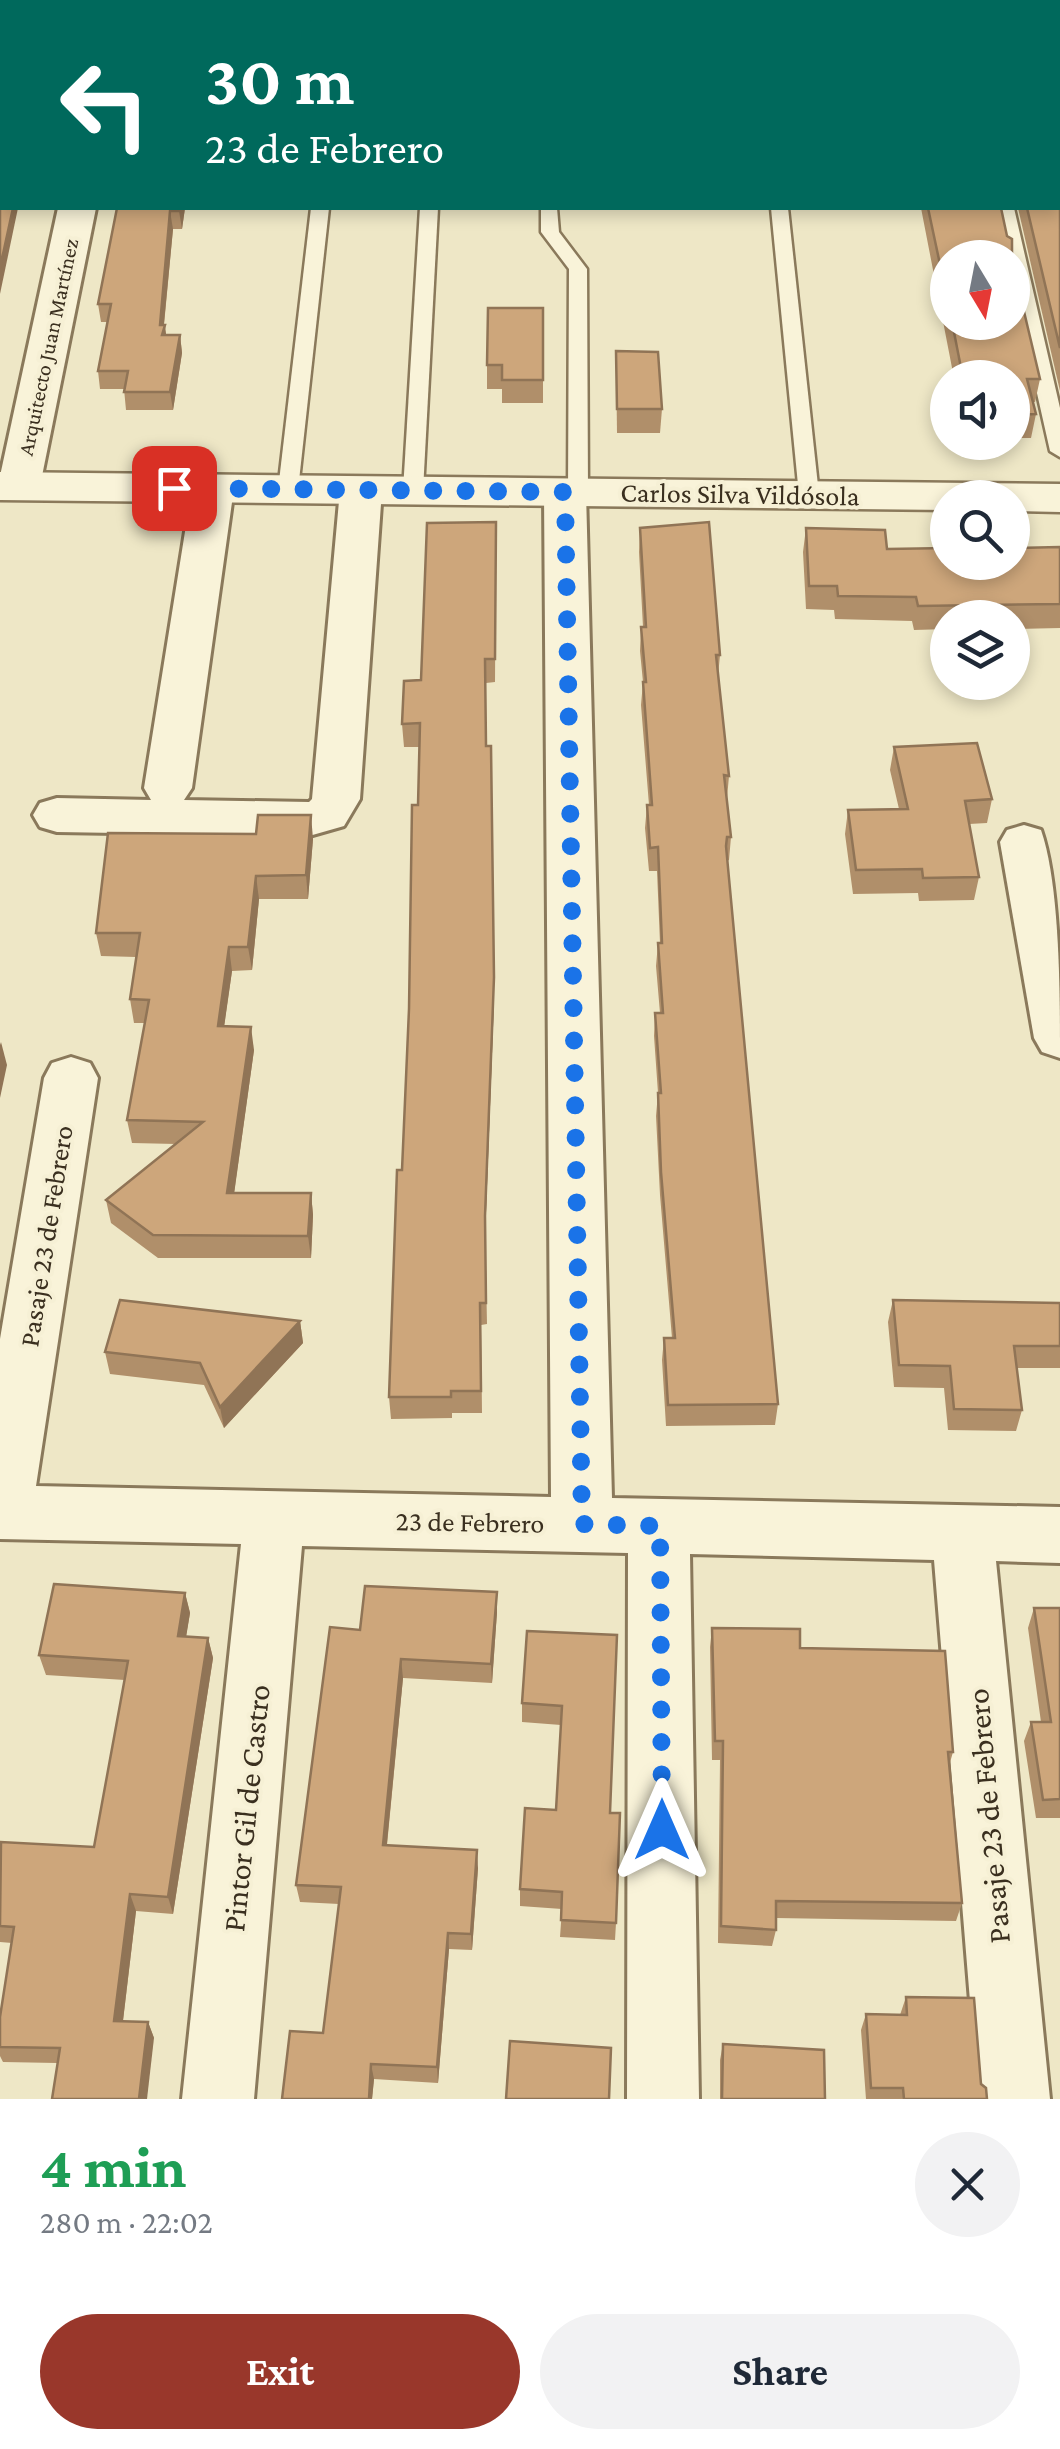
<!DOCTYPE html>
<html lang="en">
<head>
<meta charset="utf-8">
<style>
	body { margin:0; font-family:"Crimson Pro",serif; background:#f2f2f3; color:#1f2937; height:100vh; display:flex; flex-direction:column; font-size:38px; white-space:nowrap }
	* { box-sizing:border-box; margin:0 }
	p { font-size:32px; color:#747a83 }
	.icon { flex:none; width:55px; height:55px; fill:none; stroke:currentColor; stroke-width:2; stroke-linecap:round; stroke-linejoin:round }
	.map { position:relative; height:2099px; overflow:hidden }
	.panel { display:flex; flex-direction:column; background:#fff; flex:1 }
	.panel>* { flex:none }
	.guide { position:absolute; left:0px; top:0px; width:1060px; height:210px; box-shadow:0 5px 15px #0003; background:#00695c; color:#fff; overflow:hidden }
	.needle { width:65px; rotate:170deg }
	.buttons { position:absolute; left:930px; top:240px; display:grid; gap:20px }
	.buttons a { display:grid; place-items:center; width:100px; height:100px; border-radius:50%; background:#fff; box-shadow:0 5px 15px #0003; font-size:50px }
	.pin { position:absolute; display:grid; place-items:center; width:85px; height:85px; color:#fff; margin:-42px; border-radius:20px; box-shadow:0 5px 15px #0006 }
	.me { position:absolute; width:110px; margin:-55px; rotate:0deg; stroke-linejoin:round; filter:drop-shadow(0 0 8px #0008) }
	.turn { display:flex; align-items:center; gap:35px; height:210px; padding:0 40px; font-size:45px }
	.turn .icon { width:130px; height:130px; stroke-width:2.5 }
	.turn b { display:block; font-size:70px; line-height:85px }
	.round { display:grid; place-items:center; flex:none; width:105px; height:105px; border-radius:52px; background:#f2f2f3 }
	.head { display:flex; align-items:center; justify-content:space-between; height:170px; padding:0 40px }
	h1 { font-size:60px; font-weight:700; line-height:75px; color:#1e9e55 }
	.action { display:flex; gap:20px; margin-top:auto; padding:20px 40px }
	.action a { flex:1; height:115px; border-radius:60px; background:#99372b; color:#fff; font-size:40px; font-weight:700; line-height:115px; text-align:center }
	.action a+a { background:#f2f2f3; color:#1f2937 }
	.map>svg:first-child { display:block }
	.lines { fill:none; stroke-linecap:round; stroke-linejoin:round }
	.service-casing { stroke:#8a795b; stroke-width:5 }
	.minor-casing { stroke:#8a795b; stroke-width:6 }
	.tertiary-casing { stroke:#8a795b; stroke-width:5 }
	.service { fill:#f9f3d9; fill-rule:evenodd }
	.minor { fill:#f9f3d9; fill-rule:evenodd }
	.tertiary { fill:#f9f3d9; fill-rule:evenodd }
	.wall { fill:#b08f6a }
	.shaded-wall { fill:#907456 }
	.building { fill:#cda67b; stroke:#907456; stroke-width:2.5 }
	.route { stroke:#1a73e8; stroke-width:18; stroke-dasharray:0 32.4 }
	.labels { text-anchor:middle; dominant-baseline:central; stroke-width:8; stroke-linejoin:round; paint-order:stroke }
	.far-street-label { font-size:22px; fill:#3a2f1f; stroke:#f6f0d5 }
	.street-label { font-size:28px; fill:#3a2f1f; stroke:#f6f0d5 }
	.near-street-label { font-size:32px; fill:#3a2f1f; stroke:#f6f0d5 }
</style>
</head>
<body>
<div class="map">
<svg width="1060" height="2099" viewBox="0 0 1060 2099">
	<rect width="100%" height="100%" fill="#eee7c6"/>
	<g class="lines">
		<defs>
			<g id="service">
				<polygon points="311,208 329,208 298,490 288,496 278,490"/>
				<polygon points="420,208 438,208 423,491 413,497 403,491"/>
				<polygon points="541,208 557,208 559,232 587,269 588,493 578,499 568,493 569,269 541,232"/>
				<polygon points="771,208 788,208 819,495 809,501 799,495"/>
				<polygon points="997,208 1014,208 1060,408 1060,457 1050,451 1012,282 1012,258 1007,258"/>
			</g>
			<g id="minor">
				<polygon points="338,0 372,0 372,2 339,2"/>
				<polygon points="442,0 476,0 476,2 443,2"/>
				<polygon points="58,208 96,208 40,486 34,495 19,499 4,495 0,476"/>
				<polygon points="213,475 228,479 234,488 192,788 184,800 309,802 312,799 340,490 346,481 361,477 376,481 382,490 360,799 344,826 309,836 57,832 40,827 33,815 40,803 57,798 151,800 144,788 192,488 198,479"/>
				<polygon points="565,479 580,483 586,492 612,1498 1060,1507 1060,1563 996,1561 1050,2099 978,2099 934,1560 690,1554 699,2099 627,2099 628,1553 302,1546 254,2099 182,2099 241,1544 0,1539 0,1339 44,1078 52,1063 71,1057 90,1063 98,1078 36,1486 551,1497 544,492 550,483"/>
				<path d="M 1024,825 L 1041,830 C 1060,885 1060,994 1060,1058 L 1042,1052 L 1034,1038 L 1000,842 L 1007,830 Z"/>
			</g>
			<polygon id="tertiary" points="0,472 1060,484 1060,512 1012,511 1012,498 948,498 948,510 0,500"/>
		</defs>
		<use href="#service" class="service-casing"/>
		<use href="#minor" class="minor-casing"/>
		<use href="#tertiary" class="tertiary-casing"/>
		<use href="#service" class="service"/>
		<use href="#minor" class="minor"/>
		<use href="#tertiary" class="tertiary"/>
	</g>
	<g class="wall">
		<rect x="564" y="0" width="258" height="2"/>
		<polygon points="1047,0 1060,0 1060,24 1058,24 1058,2 1048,2"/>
		<polygon points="1060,87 1060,391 1018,208 1058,208"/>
		<polygon points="117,208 185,208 182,229 173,229 164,325 166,335 180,335 182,353 173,410 126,410 124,389 100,389 98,371 107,322 101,322 98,304"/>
		<polygon points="921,208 1001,208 948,258 948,322 1012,322 1040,379 1035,402 1033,402 1036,414 1031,438 1012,438 1012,378 954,378"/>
		<polygon points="543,308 543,403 502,403 502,389 487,389 487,365"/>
		<polygon points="616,351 662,409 660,433 617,433"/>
		<polygon points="496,522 495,682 486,683 486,746 494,1001 485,1239 487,1324 481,1325 482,1413 452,1413 452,1418 391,1419 389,1397 402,1170 420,747 404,747 402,724 421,680"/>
		<polygon points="640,528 720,655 718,676 729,776 727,798 731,837 729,860 727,861 778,1404 775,1425 666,1426 662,1360 664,1338 672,1338 660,1195 656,1116 658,1093 654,1036 655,1013 660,1013 656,966 658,943 660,943 657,871 649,871 645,828 647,805 649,805 641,705 643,682 640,651 641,627 643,627 639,552"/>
		<polygon points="806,528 887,549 1060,547 1060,628 1012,629 1012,618 948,618 948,629 914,630 912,621 835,619 834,610 806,609 803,552"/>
		<polygon points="894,747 992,799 987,823 969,824 979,877 974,900 919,901 918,893 853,894 845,834 848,810 899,809 890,770"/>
		<polygon points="313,839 308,899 259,899 252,970 232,971 224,1026 254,1050 234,1193 311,1193 313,1215 311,1258 158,1258 111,1223 106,1200 176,1144 132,1143 127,1120 145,1023 134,1023 130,999 136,957 101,956 96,933"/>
		<polygon points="893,1300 1060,1303 1060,1368 1017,1368 1022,1410 1016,1431 948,1430 944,1388 894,1387 888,1322"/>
		<polygon points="300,1321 303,1343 224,1428 204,1385 110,1374 105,1352"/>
		<polygon points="497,1592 497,1612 492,1683 403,1678 387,1845 478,1868 472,1950 449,1949 438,2083 374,2079 372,2099 282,2099 323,2033 339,1904 300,1902 296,1885 360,1630"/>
		<polygon points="185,1593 190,1613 186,1636 208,1638 213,1658 173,1914 136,1911 123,2021 148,2022 154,2038 57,2063 3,2062 0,2056 0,2017 12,1943 0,1942 0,1848 94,1847 125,1680 46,1675 39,1655"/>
		<polygon points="1034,1608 1060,1608 1060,1818 1036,1818 1024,1741 1031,1722 1041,1722 1028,1628"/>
		<polygon points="712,1628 800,1648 953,1752 949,1766 962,1903 956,1921 776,1918 776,1930 772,1946 718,1943 720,1760 712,1760 710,1647"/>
		<polygon points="617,1635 610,1813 616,1923 615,1940 560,1937 562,1909 520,1906 520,1889 556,1810 561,1725 522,1722 522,1703"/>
		<polygon points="906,1997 981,2084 987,2099 866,2099 861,2030 866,2014 900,2015"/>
		<polygon points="723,2044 825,2099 720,2099 720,2060"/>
	</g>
	<g class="shaded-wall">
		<polygon points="13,208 18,208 0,294 0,268"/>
		<polygon points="180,208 185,208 182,229 179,211"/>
		<polygon points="170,211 173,229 163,333 165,325 167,343 160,325"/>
		<polygon points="180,335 182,353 173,410 170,392"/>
		<polygon points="491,746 494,1001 485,1239 487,1324 485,1216"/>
		<polygon points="311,815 313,839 308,899 306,875"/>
		<polygon points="256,876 259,899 252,970 248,947"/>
		<polygon points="229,947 232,971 221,1049 218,1026"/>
		<polygon points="251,1027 254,1050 231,1216 227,1193"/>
		<polygon points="1,1042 7,1065 0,1098 0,1045"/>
		<polygon points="311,1193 313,1215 311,1258 308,1236"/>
		<polygon points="300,1321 303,1343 224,1428 220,1407"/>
		<polygon points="497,1592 497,1612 492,1683 491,1664"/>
		<polygon points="185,1593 190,1613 183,1656 178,1636"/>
		<polygon points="208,1638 213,1658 173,1914 168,1897"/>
		<polygon points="401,1659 403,1678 385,1863 383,1845"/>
		<polygon points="477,1850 478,1868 472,1950 471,1934"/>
		<polygon points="130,1894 136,1911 121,2037 114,2021"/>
		<polygon points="448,1933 449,1949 438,2083 437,2067"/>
		<polygon points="148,2022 154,2038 147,2099 139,2099"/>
		<polygon points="371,2064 374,2079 372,2099 369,2099"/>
	</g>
	<g class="building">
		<rect x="125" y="0" width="189" height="2"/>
		<rect x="564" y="0" width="191" height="2"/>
		<polygon points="0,81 2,81 2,208 13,208 0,268"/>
		<polygon points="1058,87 1060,87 1060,348 1027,208 1058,208"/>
		<polygon points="117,208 180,208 179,211 170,211 160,325 165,325 162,335 180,335 170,392 124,392 128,371 98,371 111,304 98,304"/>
		<polygon points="928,208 1001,208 1007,236 1012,239 1012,258 948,258 948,302"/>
		<polygon points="1012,261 1040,379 1027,379 1036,414 1012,415 1012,378 963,378 952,322 1012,322"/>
		<polygon points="488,308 543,308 543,380 502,380 502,365 487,365"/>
		<polygon points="616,351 658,352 662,409 617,409"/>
		<polygon points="496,522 495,659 485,659 486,746 491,746 494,977 485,1216 486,1303 480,1303 481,1391 451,1391 451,1397 389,1397 397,1170 402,1170 409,1009 412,805 418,805 420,723 402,724 404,681 421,680 427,523"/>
		<polygon points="709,522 720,655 716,655 729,776 724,775 731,837 727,837 726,846 778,1404 668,1405 664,1338 675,1338 661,1172 658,1093 661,1093 655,1013 663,1013 658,943 662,943 658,847 650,848 647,805 652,805 643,682 646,682 641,627 646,627 640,528"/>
		<polygon points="806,528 885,530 887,549 948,548 948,562 1012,562 1012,548 1060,547 1060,604 918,606 916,597 838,596 837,586 809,586"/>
		<polygon points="977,743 992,799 965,801 979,877 923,878 922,869 856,870 848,810 908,809 894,747"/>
		<polygon points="258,815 311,815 306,875 256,876 248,947 229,947 218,1026 251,1027 227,1193 311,1193 308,1236 153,1235 106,1200 203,1122 127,1120 149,1000 130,999 140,933 96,933 108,833 256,834"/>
		<polygon points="120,1300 300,1321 220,1407 200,1363 105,1352"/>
		<polygon points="893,1300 1060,1303 1060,1346 1014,1346 1022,1410 954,1409 950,1366 899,1365"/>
		<polygon points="54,1584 185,1593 178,1636 208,1638 168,1897 130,1894 114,2021 148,2022 139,2099 52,2099 60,2048 0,2047 0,2017 14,1927 0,1926 1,1842 94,1847 128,1661 39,1655"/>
		<polygon points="365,1586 497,1592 491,1664 401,1659 383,1845 477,1850 471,1934 448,1933 437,2067 371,2064 369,2099 282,2099 290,2031 323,2033 341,1887 296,1885 330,1627 360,1630"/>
		<polygon points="1034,1608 1060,1608 1060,1799 1043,1800 1031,1722 1051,1722"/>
		<polygon points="712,1628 800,1629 800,1648 945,1651 953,1752 948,1752 962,1903 776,1901 776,1930 721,1926 723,1741 715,1741"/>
		<polygon points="527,1631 617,1635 610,1813 620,1813 616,1923 561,1920 562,1892 520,1889 525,1808 556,1810 562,1706 522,1703"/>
		<polygon points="906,1997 974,1998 981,2084 986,2088 987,2099 904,2099 903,2088 871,2088 866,2014 907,2015"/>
		<polygon points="510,2041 611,2048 609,2099 506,2099"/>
		<polygon points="723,2044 824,2050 825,2099 722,2099"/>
	</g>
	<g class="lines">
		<polyline class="route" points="174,488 565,492 582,1524 660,1526 662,1830"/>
	</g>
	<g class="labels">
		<g class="far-street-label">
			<text transform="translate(48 347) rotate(-78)">Arquitecto Juan Martínez</text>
		</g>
		<g class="street-label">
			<text transform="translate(740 494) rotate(1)">Carlos Silva Vildósola</text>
			<text transform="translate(46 1236) rotate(-81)">Pasaje 23 de Febrero</text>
			<text transform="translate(470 1522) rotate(1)">23 de Febrero</text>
		</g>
		<g class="near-street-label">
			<text transform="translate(246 1808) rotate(-84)">Pintor Gil de Castro</text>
			<text transform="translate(988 1816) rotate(-95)">Pasaje 23 de Febrero</text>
		</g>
	</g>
</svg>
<div class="buttons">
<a><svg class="needle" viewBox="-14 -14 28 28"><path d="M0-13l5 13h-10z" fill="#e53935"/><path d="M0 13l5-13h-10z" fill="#747a83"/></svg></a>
<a><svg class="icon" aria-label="sound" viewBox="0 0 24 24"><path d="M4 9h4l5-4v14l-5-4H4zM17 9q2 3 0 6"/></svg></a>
<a><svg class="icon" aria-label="search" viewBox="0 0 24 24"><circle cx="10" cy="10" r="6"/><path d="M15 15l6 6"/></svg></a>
<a><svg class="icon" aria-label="layers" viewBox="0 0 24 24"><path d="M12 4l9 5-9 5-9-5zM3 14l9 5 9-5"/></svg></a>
</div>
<div class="pin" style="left:174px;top:488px;background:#d93025"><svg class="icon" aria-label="arrive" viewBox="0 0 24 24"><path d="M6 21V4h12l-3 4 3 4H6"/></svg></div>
<svg class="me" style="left:662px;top:1830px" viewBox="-20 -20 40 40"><path d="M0-17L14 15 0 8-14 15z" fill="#1a73e8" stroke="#fff" stroke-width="4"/></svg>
<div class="guide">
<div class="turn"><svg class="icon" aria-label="left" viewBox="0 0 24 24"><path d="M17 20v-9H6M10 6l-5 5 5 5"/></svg><div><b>30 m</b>23 de Febrero</div></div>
</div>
</div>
<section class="panel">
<div class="head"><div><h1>4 min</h1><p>280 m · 22:02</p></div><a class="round"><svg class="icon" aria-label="close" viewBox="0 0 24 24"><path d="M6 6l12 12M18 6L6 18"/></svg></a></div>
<div class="action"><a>Exit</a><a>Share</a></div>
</section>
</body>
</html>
